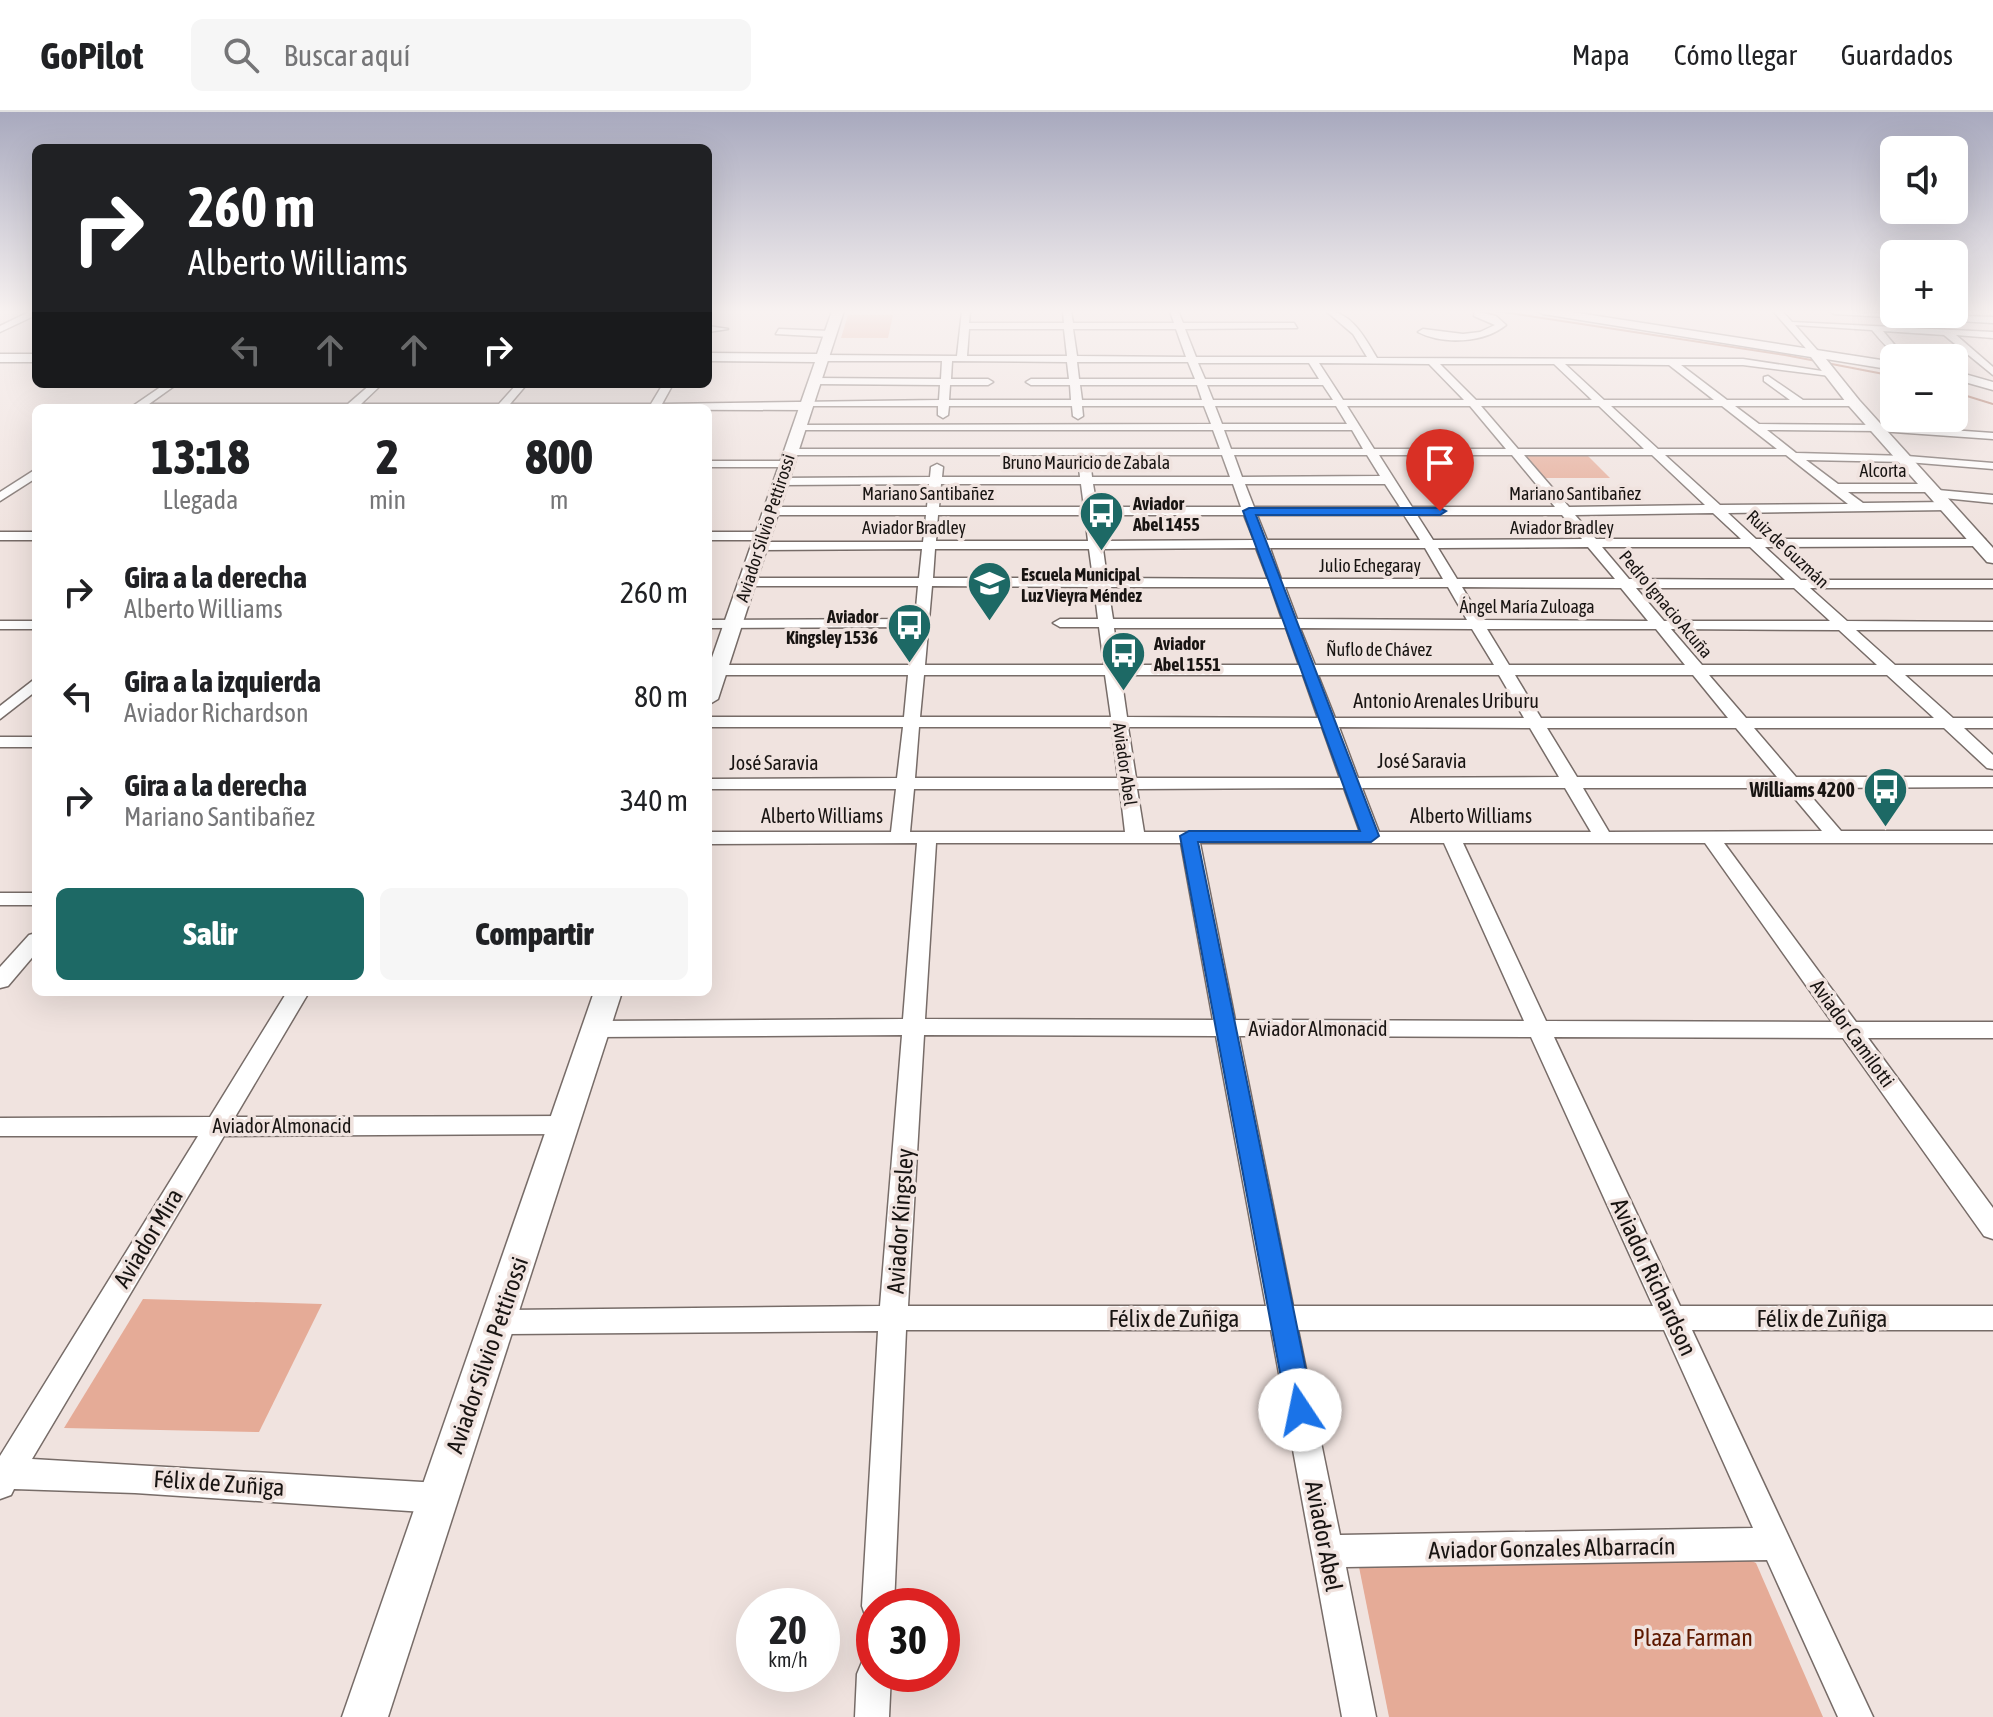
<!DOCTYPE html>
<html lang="es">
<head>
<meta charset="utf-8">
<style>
	body { margin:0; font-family:"Asap Condensed",sans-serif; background:#f6f6f6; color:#202124; height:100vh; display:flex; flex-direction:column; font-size:30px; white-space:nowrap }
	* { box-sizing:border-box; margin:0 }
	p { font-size:26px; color:#757577 }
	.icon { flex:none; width:44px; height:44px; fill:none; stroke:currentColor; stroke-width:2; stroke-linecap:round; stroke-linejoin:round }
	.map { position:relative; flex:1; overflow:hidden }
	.details { position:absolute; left:32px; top:292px; width:680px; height:592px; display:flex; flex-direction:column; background:#fff; border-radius:12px; box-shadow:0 8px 32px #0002 }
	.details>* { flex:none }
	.banner { position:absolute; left:32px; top:32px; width:680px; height:244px; border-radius:12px; box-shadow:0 8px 32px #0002; background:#202124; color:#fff; overflow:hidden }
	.tools { position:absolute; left:1880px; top:24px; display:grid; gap:16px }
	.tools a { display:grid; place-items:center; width:88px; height:88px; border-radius:12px; background:#fff; box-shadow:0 8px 32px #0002; font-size:40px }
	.speed { position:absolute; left:736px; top:1476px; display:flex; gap:16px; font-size:40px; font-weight:700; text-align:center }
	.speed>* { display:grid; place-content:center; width:104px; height:104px; border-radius:50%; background:#fff; box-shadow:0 8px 32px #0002; line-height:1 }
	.speed small { font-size:20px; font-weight:400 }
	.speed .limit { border:12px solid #d22; background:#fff; color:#111 }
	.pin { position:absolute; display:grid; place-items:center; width:68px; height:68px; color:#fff; margin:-82px -34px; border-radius:50% 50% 50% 0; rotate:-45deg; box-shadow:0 0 8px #0007 }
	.pin .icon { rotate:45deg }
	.me { position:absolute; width:88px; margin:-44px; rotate:349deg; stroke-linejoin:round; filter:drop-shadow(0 0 6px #0008) }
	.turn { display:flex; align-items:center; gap:28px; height:168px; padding:0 24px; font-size:36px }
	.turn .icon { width:104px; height:104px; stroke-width:2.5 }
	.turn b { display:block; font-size:56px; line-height:68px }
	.lanes { display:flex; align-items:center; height:76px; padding:0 24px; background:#0003; justify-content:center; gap:40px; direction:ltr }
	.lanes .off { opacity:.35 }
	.eta { display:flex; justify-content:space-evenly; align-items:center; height:136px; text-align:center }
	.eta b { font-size:48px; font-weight:800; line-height:56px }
	.primary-button { display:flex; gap:16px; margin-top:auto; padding:16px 24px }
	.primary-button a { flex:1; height:92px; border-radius:12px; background:#1d6965; color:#fff; font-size:32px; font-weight:800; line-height:92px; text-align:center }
	.primary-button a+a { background:#f6f6f6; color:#202124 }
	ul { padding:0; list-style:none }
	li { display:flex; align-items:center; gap:24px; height:104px; padding:0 24px }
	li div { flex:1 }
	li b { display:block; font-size:30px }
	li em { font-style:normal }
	header { display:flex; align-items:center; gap:48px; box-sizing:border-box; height:112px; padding:0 40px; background:#fff; border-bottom:2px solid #e0e0e0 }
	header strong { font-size:38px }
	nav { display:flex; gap:44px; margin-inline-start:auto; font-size:28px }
	.search { width:560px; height:72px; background:#f6f6f6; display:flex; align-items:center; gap:20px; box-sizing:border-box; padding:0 28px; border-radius:12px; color:#757577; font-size:30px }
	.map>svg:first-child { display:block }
	.green { fill:#e5ab97 }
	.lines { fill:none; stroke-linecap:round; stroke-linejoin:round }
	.stream { stroke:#aa715e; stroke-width:2 }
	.minor-casing { stroke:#776c68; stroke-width:3 }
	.major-casing { stroke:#776c68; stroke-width:3 }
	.minor { fill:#fff; fill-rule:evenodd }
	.major { fill:#fff; fill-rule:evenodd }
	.route { fill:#1a73e8; stroke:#114b97; stroke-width:2 }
	.labels { text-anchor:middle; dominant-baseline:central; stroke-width:7; stroke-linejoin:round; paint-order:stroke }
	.far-street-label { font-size:18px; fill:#181412; stroke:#f0e3df }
	.far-poi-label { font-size:18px; font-weight:bold; fill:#181412; stroke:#f0e3df; text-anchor:start }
	.street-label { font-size:20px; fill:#181412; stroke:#f0e3df }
	.poi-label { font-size:20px; font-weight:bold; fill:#181412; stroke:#f0e3df; text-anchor:end }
	.near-street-label { font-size:24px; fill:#181412; stroke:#f0e3df }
	.near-park-label { font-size:24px; fill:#5e1900; stroke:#f0e3df }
</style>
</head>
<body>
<header>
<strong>GoPilot</strong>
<div class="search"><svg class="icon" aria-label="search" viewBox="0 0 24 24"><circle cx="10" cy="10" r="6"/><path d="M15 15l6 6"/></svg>Buscar aquí</div>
<nav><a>Mapa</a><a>Cómo llegar</a><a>Guardados</a></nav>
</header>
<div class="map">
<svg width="1993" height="1605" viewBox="0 0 1993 1605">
	<rect width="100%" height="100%" fill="#f0e3df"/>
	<g class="green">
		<polygon points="848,203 893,203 888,226 841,226"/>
		<polygon points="1522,343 1587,343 1610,366 1542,366"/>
		<polygon points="143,1187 322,1192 259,1320 64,1316"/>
		<polygon points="1741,1444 1756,1451 1823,1605 1389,1605 1358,1450"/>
	</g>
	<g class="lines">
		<g class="stream">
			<polyline points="1496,199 1785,243 1894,264"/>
			<polyline points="1954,280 1993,292"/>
		</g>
		<defs>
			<g id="minor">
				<polygon points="31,199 36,199 36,203 0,220 0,214"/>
				<path d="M 962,199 L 970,199 L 969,211 L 1064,211 L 1063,199 L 1071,199 L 1073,211 L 1174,211 L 1170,199 L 1178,199 L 1183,211 L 1294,211 L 1297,216 L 1185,217 L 1196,245 L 1367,245 L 1353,222 L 1326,199 C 1351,199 1365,226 1377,246 L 1743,247 L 1835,261 L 1830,264 L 1743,253 L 1681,253 L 1727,288 L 1790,288 L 1764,269 L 1764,265 L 1768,264 L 1803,288 L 1854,288 L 1859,291 L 1854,294 L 1735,294 L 1759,312 L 1879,313 L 1993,321 L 1993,327 L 1879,319 L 1767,318 L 1796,341 L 1907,344 L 1993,351 L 1993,357 L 1907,350 L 1806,348 L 1838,372 L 1932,372 L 1938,376 L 1932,380 L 1848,380 L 1863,391 L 1948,390 L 1954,394 L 1948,398 L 1728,401 L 1756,427 L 1985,427 L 1985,433 L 1980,434 L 1765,435 L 1801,468 L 1993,468 L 1993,476 L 1810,476 L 1847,509 L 1993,510 L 1993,518 L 1856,518 L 1895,553 L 1993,553 L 1993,563 L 1905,563 L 1953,606 L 1993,606 L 1993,616 L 1964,616 L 1993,643 L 1993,657 L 1987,656 L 1944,616 L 1754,616 L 1796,665 L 1993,665 L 1993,675 L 1804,676 L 1841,719 L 1993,719 L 1993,731 L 1724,731 L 1856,910 L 1993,910 L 1993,926 L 1868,926 L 1993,1096 L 1993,1127 L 1984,1124 L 1843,926 L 1554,925 L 1680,1194 L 1993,1194 L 1993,1218 L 1692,1218 L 1873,1605 L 1838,1605 L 1767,1448 L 1346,1455 L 1376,1605 L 1342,1605 L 1271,1218 L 906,1218 L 894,1494 L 874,1494 L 874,1509 L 866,1506 L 862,1494 L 878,1219 L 499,1222 L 489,1219 L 485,1210 L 489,1201 L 499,1198 L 880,1194 L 902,923 L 596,925 L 588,923 L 585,917 L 588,911 L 596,909 L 903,907 L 917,731 L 708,732 L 708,720 L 891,720 L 896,677 L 708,677 L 708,667 L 897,666 L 903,615 L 708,615 L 708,605 L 904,605 L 908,563 L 718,563 L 710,558 L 718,553 L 909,553 L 914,515 L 708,516 L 708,508 L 915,507 L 918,474 L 747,474 L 740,470 L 747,466 L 919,466 L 922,437 L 760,438 L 753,434 L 760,430 L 923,430 L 926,403 L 771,403 L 765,399 L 771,395 L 927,395 L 929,372 L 781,373 L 775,369 L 777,366 L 930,365 L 931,355 L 937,352 L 943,355 L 942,365 L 1080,365 L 1079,356 L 1085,352 L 1091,356 L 1092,365 L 1230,365 L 1222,343 L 790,343 L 784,340 L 790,337 L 1220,337 L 1213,318 L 799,318 L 795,317 L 795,313 L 1211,312 L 1204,294 L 1082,294 L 1083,304 L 1078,307 L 1073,304 L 1072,294 L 949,294 L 948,303 L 943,306 L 938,303 L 938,294 L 811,294 L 806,298 L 130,296 L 165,272 L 177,272 L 149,292 L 348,292 L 371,272 L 382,272 L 361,292 L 499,292 L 517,272 L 527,272 L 510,292 L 651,292 L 663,272 L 673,272 L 662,292 L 939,288 L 940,273 L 815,272 L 810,269 L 815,266 L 941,267 L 942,249 L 823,249 L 818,246 L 823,243 L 957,244 ZM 969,217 L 1064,217 L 1067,244 L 967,244 ZM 1073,217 L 1176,217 L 1186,245 L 1077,244 ZM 952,249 L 1067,250 L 1069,267 L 1031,267 L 1026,270 L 1031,273 L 1070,273 L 1071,288 L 949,288 L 950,273 L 988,273 L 993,270 L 988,267 L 951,267 ZM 1077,250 L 1188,250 L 1195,267 L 1079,267 ZM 1198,251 L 1309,251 L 1319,267 L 1205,267 ZM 1319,251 L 1429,252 L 1464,288 L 1343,288 ZM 1440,252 L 1554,252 L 1592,288 L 1476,288 ZM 1565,252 L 1669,253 L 1714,288 L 1604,288 ZM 1080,273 L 1197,273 L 1202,288 L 1082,288 ZM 1207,273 L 1323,273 L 1333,288 L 1213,288 ZM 1215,294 L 1336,294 L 1347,312 L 1222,312 ZM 1347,294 L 1470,294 L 1506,337 L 1374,337 ZM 1481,294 L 1599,294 L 1644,337 L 1518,337 ZM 1611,294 L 1722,294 L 1777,337 L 1658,337 ZM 1224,318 L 1352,318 L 1363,337 L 1231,337 ZM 1234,343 L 1367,343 L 1380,364 L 1242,365 ZM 1379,343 L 1512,343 L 1555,395 L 1412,395 ZM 1524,343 L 1652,343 L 1705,393 L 1569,395 ZM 1665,343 L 1786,343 L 1848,392 L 1720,393 ZM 941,372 L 1081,372 L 1084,395 L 939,395 ZM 1093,372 L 1233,372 L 1241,395 L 1097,395 ZM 1245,372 L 1385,372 L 1400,395 L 1254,395 ZM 1713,401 L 1741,427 L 1596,427 L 1575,403 ZM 938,403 L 1085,403 L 1088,429 L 936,429 ZM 1098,403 L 1244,403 L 1254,428 L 1101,429 ZM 1257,403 L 1404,403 L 1420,428 L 1267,428 ZM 1417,403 L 1562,403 L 1582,427 L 1433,428 ZM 1588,435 L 1615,467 L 1457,467 L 1438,436 ZM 1602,435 L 1750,435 L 1785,468 L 1629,467 ZM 1256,436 L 1268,467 L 1107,466 L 1103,437 ZM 1270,436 L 1425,436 L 1443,467 L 1281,467 ZM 935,437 L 1089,437 L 1093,466 L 933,466 ZM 932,474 L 1094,475 L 1098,507 L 1060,507 L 1053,511 L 1060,515 L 1099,515 L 1104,553 L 925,553 ZM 1108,475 L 1271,475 L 1282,507 L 1113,507 ZM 1285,475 L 1448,475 L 1467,508 L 1297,507 ZM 1462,475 L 1621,476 L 1648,509 L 1482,508 ZM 1636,476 L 1794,476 L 1830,509 L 1664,509 ZM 1114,516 L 1286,516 L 1299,553 L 1119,553 ZM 1300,516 L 1472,517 L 1494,553 L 1315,553 ZM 1487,517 L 1656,517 L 1685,553 L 1509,553 ZM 1671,517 L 1839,518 L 1877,553 L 1702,553 ZM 924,563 L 1105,563 L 1111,605 L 920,605 ZM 1121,563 L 1303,563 L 1318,606 L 1127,605 ZM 1318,563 L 1499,563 L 1524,606 L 1335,606 ZM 1515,563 L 1693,563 L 1728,606 L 1541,606 ZM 1709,563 L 1887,563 L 1934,606 L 1746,606 ZM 919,615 L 1112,615 L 1118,666 L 915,666 ZM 1128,615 L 1322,615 L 1340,666 L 1136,666 ZM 1339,615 L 1530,616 L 1559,665 L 1358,666 ZM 1547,616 L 1736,616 L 1777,665 L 1577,665 ZM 1344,676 L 1360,720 L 1144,720 L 1137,677 ZM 1362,676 L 1565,676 L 1591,720 L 1379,720 ZM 1583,676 L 1786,676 L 1822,719 L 1609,720 ZM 914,677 L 1120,677 L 1125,720 L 910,720 ZM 936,731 L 1181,731 L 1213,908 L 925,907 ZM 1200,731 L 1444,731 L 1524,909 L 1235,908 ZM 1463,731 L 1705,731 L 1832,910 L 1546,909 ZM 924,923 L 1216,924 L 1266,1194 L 908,1194 ZM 1239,924 L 1531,925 L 1653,1194 L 1293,1194 ZM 1298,1218 L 1664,1218 L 1753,1416 L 1340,1423 Z"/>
				<path d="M 1475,199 L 1496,204 L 1506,213 C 1484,231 1443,233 1418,220 L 1423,217 L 1463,222 L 1480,220 L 1495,213 L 1474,204 Z"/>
				<path d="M 1773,199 L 1782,199 L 1792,210 L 1993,220 L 1993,226 L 1956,223 L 1993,255 L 1993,263 L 1944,223 L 1883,219 L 1898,237 L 1919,246 C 1895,246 1887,236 1872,218 L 1795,213 L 1818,239 L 1810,241 Z"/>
				<polygon points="1830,199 1993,205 1993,211 1834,202"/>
				<polygon points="708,214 728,217 708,220"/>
				<polygon points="779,217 830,219 835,222 830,225 776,222"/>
				<polygon points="708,349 787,349 793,352 787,355 708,355"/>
				<polygon points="36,357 36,366 0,389 0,380"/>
				<polygon points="1938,378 1993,383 1993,391 1934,385 1932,382"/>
				<rect x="0" y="420" width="36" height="8"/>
				<polygon points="708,420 763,420 769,424 763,428 708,428"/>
				<rect x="0" y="509" width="36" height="8"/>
				<polygon points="36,566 36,579 0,607 0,594"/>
				<rect x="0" y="625" width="36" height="10"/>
				<rect x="0" y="781" width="36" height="12"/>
				<polygon points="36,821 36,841 8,874 0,876 0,855 29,823"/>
				<polygon points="287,880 309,880 235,1005 565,1004 573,1006 577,1013 573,1020 565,1022 224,1024 32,1347 439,1371 450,1375 454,1386 450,1397 439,1401 135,1381 14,1377 11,1383 0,1387 0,1344 198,1024 0,1024 0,1006 210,1005"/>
				<polygon points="874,1545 874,1562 891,1562 889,1605 855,1605 857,1562 862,1550"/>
			</g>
			<g id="major">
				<polygon points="832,199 844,199 718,587 708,593 708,557 815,250 708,249 708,241 817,242"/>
				<polygon points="1537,199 1565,199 1894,250 1894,258 1826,247 1859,288 1993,436 1993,451 1987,450 1849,294 1811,245 1543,202"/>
				<rect x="0" y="242" width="36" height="8"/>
				<polygon points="1954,259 1993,270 1993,278 1954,267"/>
				<polygon points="594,880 622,880 388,1605 342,1605"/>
			</g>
		</defs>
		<use href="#minor" class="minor-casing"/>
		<use href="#major" class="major-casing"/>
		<use href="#minor" class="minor"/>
		<use href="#major" class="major"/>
	</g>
	<linearGradient id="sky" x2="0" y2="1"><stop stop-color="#a8a9be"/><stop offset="0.47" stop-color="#f8f2f1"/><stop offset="1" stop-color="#f8f2f1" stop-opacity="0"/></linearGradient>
	<rect width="1993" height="424" fill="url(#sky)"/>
	<polygon class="route" points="1249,396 1440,396 1446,399 1440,403 1256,403 1379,724 1371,730 1198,730 1314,1298 1310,1307 1300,1310 1291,1307 1287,1298 1180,724 1189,719 1360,719 1243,399"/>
	<defs>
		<symbol id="bus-pin" viewBox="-11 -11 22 30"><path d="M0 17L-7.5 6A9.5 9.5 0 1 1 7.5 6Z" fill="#1d6965" stroke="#f0e3df"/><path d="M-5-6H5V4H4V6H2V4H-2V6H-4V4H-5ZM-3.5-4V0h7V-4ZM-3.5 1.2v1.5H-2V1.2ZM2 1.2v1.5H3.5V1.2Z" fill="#fff"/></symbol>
		<symbol id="school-pin" viewBox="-11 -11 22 30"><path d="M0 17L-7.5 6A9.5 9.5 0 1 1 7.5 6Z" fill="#1d6965" stroke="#f0e3df"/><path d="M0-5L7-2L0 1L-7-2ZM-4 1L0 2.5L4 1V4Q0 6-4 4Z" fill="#fff"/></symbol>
	</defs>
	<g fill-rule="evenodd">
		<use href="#bus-pin" x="1076" y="376" width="51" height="69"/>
		<use href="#school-pin" x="964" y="446" width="51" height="69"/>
		<use href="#bus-pin" x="884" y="488" width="51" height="69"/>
		<use href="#bus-pin" x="1098" y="516" width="51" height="69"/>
		<use href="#bus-pin" x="1860" y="652" width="51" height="69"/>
	</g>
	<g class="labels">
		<g class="far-street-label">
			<text x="1086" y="350">Bruno Mauricio de Zabala</text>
			<text x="1883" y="358">Alcorta</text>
			<text x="928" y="381">Mariano Santibañez</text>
			<text x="1575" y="381">Mariano Santibañez</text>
			<text x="914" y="415">Aviador Bradley</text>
			<text x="1562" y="415">Aviador Bradley</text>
			<text transform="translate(765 416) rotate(-72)">Aviador Silvio Pettirossi</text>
			<text transform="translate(1788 437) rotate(43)">Ruiz de Guzmán</text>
			<text x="1370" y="453">Julio Echegaray</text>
			<text transform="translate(1666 492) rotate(50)">Pedro Ignacio Acuña</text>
			<text x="1527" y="494">Ángel María Zuloaga</text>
			<text x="1379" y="537">Ñuflo de Chávez</text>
			<text transform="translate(1125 652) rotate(82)">Aviador Abel</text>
		</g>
		<g class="far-poi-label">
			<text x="1133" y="391">Aviador<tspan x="1133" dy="21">Abel 1455</tspan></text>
			<text x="1021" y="462">Escuela Municipal<tspan x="1021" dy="21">Luz Vieyra Méndez</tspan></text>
			<text x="878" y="504" text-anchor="end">Aviador<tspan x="878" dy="21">Kingsley 1536</tspan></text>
			<text x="1154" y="531">Aviador<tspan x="1154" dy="21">Abel 1551</tspan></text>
		</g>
		<g class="street-label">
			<text x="1446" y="588">Antonio Arenales Uriburu</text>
			<text x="1422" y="648">José Saravia</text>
			<text x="774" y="650">José Saravia</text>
			<text x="822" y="703">Alberto Williams</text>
			<text x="1471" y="703">Alberto Williams</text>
			<text x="1318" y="916">Aviador Almonacid</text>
			<text transform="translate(1853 921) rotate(54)">Aviador Camilotti</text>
			<text x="282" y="1013">Aviador Almonacid</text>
		</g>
		<g class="poi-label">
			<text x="1855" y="677">Williams 4200</text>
		</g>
		<g class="near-street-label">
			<text transform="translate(900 1109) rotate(-86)">Aviador Kingsley</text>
			<text transform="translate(148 1126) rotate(-59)">Aviador Mira</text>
			<text transform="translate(1654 1165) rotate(65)">Aviador Richardson</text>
			<text x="1174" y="1206">Félix de Zuñiga</text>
			<text x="1822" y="1206">Félix de Zuñiga</text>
			<text transform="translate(487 1243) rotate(-71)">Aviador Silvio Pettirossi</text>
			<text transform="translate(219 1371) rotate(4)">Félix de Zuñiga</text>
			<text transform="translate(1324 1424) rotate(79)">Aviador Abel</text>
			<text transform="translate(1552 1436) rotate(-1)">Aviador Gonzales Albarracín</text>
		</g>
		<g class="near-park-label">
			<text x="1693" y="1525">Plaza Farman</text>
		</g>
	</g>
</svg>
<div class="tools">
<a><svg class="icon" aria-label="sound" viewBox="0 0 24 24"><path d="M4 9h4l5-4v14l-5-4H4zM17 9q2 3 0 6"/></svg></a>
<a>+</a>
<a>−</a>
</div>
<div class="speed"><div>20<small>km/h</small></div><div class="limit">30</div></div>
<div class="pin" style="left:1440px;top:399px;background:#d93025"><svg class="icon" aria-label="arrive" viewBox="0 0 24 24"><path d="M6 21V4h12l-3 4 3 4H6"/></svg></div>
<svg class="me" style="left:1300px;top:1298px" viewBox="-20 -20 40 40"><circle r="19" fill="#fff"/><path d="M0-13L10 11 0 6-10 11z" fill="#1a73e8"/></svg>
<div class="banner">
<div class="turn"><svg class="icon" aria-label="right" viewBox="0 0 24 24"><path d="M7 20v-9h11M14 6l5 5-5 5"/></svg><div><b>260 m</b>Alberto Williams</div></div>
<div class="lanes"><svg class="icon off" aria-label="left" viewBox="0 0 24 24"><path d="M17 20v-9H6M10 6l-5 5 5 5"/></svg><svg class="icon off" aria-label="ahead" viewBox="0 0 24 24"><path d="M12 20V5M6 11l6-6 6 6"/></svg><svg class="icon off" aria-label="ahead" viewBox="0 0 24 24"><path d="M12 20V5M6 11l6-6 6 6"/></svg><svg class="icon" aria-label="right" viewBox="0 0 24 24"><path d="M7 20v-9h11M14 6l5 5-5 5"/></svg></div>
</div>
<section class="details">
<div class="eta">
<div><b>13:18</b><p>Llegada</p></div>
<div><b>2</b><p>min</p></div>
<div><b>800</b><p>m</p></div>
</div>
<ul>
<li><svg class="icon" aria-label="right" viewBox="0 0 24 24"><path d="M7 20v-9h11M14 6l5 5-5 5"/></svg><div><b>Gira a la derecha</b><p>Alberto Williams</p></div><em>260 m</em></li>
<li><svg class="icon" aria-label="left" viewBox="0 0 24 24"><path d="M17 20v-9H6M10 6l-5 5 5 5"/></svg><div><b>Gira a la izquierda</b><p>Aviador Richardson</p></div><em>80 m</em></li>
<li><svg class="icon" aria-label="right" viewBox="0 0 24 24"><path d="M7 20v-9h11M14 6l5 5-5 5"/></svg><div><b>Gira a la derecha</b><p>Mariano Santibañez</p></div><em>340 m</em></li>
</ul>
<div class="primary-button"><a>Salir</a><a>Compartir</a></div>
</section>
</div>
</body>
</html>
